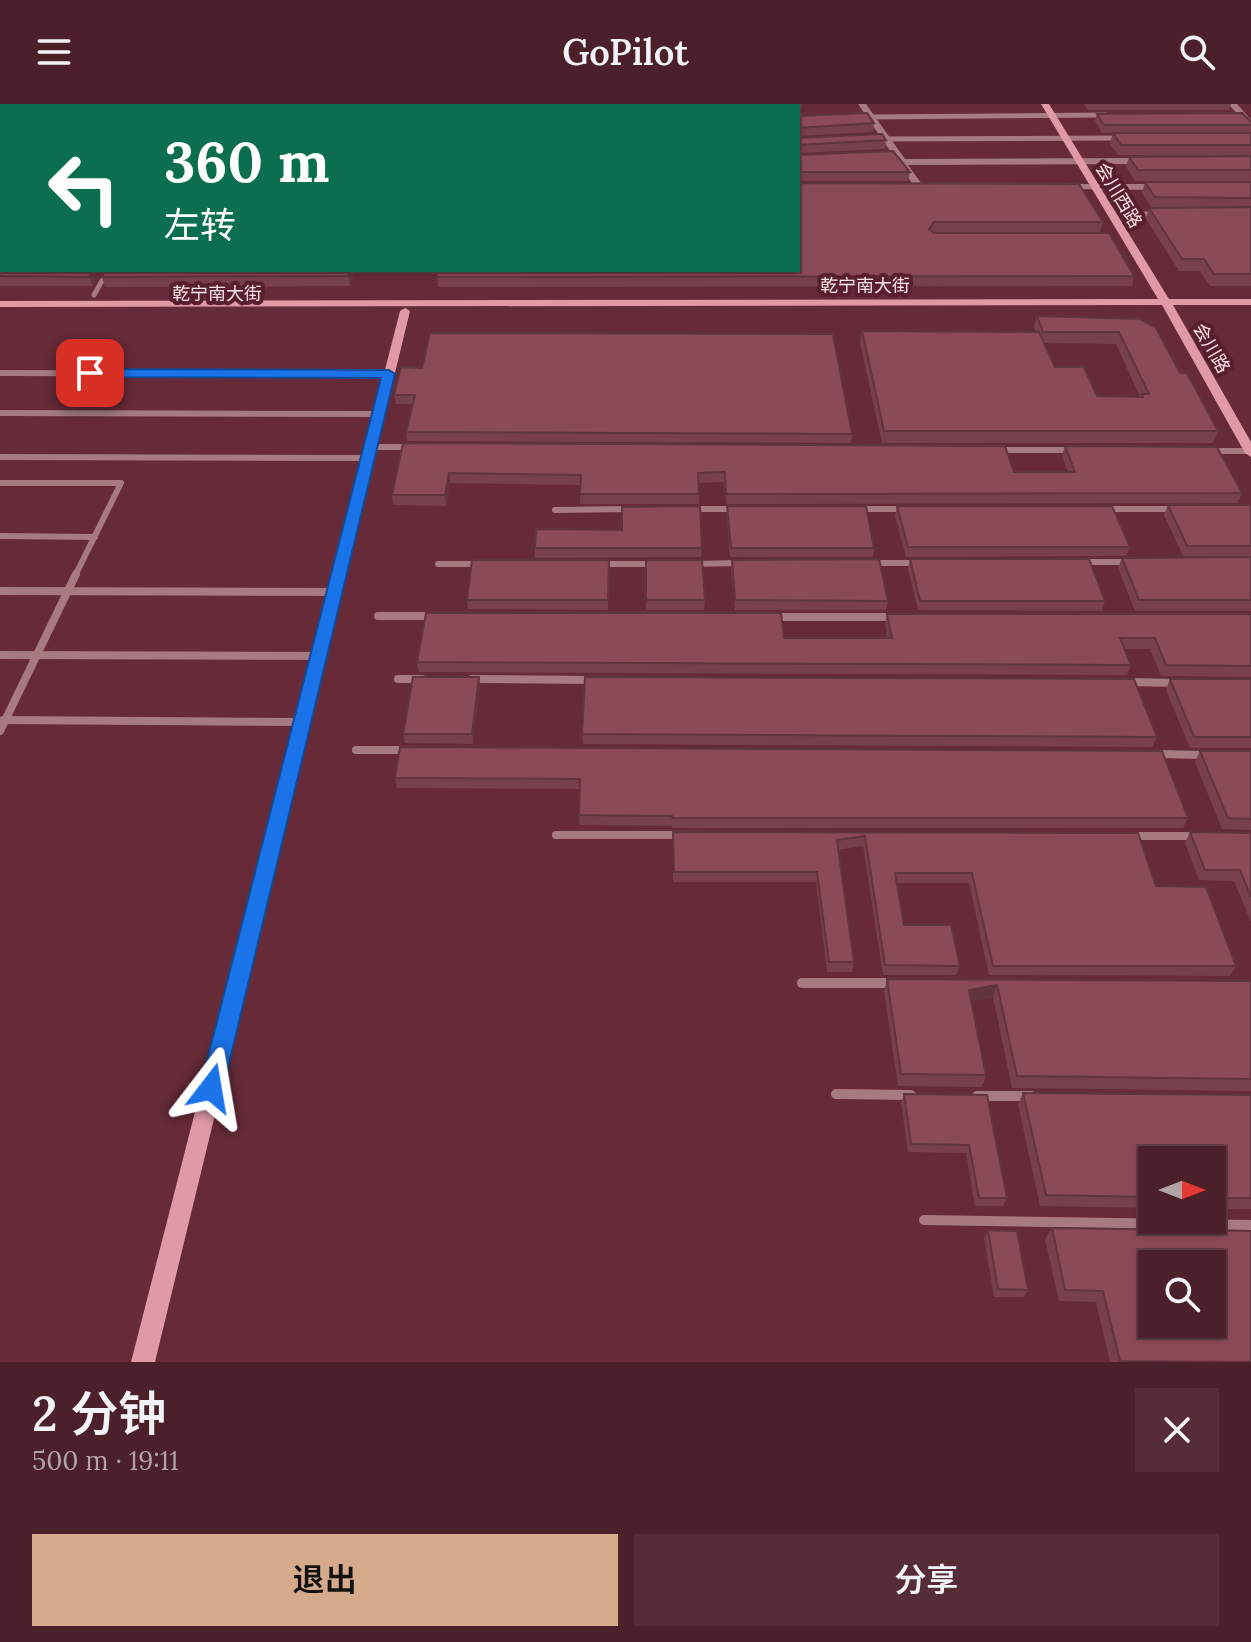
<!DOCTYPE html>
<html lang="zh">
<head>
<meta charset="utf-8">
<style>
	body { margin:0; font-family:Lora,"Noto Sans SC",serif; background:#562d36; color:#f1f3f6; height:100vh; display:flex; flex-direction:column; font-size:30px; white-space:nowrap }
	* { box-sizing:border-box; margin:0 }
	p { font-size:26px; color:#b2a3a8 }
	.icon { flex:none; width:44px; height:44px; fill:none; stroke:currentColor; stroke-width:2; stroke-linecap:round; stroke-linejoin:round }
	.map { position:relative; height:1258px; overflow:hidden }
	.panel { display:flex; flex-direction:column; background:#4c202a; flex:1 }
	.panel>* { flex:none }
	.top-card { position:absolute; left:0px; top:0px; width:800px; height:168px; box-shadow:0 2px 6px #0004,0 0 0 2px #633e47; background:#0b6e4f; color:#fff; overflow:hidden }
	.needle { width:52px; rotate:90deg }
	.fabs { position:absolute; left:1138px; top:1042px; display:grid; gap:16px }
	.fabs a { display:grid; place-items:center; width:88px; height:88px; border-radius:0px; background:#4c202a; box-shadow:0 2px 6px #0004,0 0 0 2px #633e47; font-size:40px }
	.pin { position:absolute; display:grid; place-items:center; width:68px; height:68px; color:#fff; margin:-34px; border-radius:16px; box-shadow:0 4px 12px #0006 }
	.me { position:absolute; width:88px; margin:-44px; rotate:14deg; stroke-linejoin:round; filter:drop-shadow(0 0 6px #0008) }
	.turn { display:flex; align-items:center; gap:28px; height:168px; padding:0 32px; font-size:36px }
	.turn .icon { width:104px; height:104px; stroke-width:2.5 }
	.turn b { display:block; font-size:56px; line-height:68px }
	.round { display:grid; place-items:center; flex:none; width:84px; height:84px; border-radius:0px; background:#562d36 }
	.summary { display:flex; align-items:center; justify-content:space-between; height:136px; padding:0 32px }
	h1 { font-size:48px; font-weight:600; line-height:60px }
	.button { display:flex; gap:16px; margin-top:auto; padding:16px 32px }
	.button a { flex:1; height:92px; border-radius:0px; background:#d6ab8b; color:#111; font-size:32px; font-weight:600; line-height:92px; text-align:center }
	.button a+a { background:#562d36; color:#f1f3f6 }
	header { display:flex; justify-content:space-between; align-items:center; height:104px; padding:0 32px; background:#4c202a; font-size:36px; font-weight:600 }
	.map>svg:first-child { display:block }
	.lines { fill:none; stroke-linecap:round; stroke-linejoin:round }
	.lane-far3 { stroke:#a77a82; stroke-width:5 }
	.lane-far2 { stroke:#a77a82; stroke-width:6 }
	.lane-far1 { stroke:#a77a82; stroke-width:8 }
	.lane { stroke:#a77a82; stroke-width:10 }
	.street { fill:#a77a82; fill-rule:evenodd }
	.secondary { fill:#e099a6; fill-rule:evenodd }
	.wall { fill:#78404c; fill-rule:evenodd }
	.shaded-wall { fill:#61343e }
	.building { fill:#8b4a58; stroke:#61343e; stroke-width:2; fill-rule:evenodd }
	.route { fill:#1a73e8; stroke:#114b97; stroke-width:2 }
	.labels { text-anchor:middle; dominant-baseline:central; stroke-width:8; stroke-linejoin:round; paint-order:stroke }
	.far-street-label { font-size:18px; fill:#fae3e6; stroke:#5a1f2e }
</style>
</head>
<body>
<header><svg class="icon" aria-label="menu" viewBox="0 0 24 24"><path d="M4 6h16M4 12h16M4 18h16"/></svg>GoPilot<svg class="icon" aria-label="search" viewBox="0 0 24 24"><circle cx="10" cy="10" r="6"/><path d="M15 15l6 6"/></svg></header>
<div class="map">
<svg width="1251" height="1258" viewBox="0 0 1251 1258">
	<rect width="100%" height="100%" fill="#662a38"/>
	<g class="lines">
		<g class="lane-far3">
			<polyline points="871,13 1106,11"/>
			<polyline points="886,35 1122,34"/>
			<polyline points="1112,110 1158,110"/>
			<polyline points="94,191 108,166"/>
		</g>
		<g class="lane-far2">
			<polyline points="0,269 389,270"/>
			<polyline points="0,309 379,310"/>
			<polyline points="371,343 413,343"/>
			<polyline points="999,346 1073,346"/>
			<polyline points="1211,347 1250,347"/>
			<polyline points="0,353 368,354"/>
			<polyline points="0,379 121,379 75,472"/>
			<polyline points="692,405 738,405"/>
			<polyline points="856,405 906,405"/>
			<polyline points="1104,405 1174,405"/>
			<polyline points="555,406 630,405"/>
			<polyline points="0,432 95,433"/>
			<polyline points="1080,458 1130,458"/>
			<polyline points="872,459 918,459"/>
			<polyline points="438,460 482,460"/>
			<polyline points="600,460 654,460"/>
			<polyline points="692,460 742,459"/>
		</g>
		<g class="lane-far1">
			<polyline points="0,487 335,488"/>
			<polyline points="378,512 434,512"/>
			<polyline points="772,513 894,513"/>
			<polyline points="0,551 319,552"/>
			<polyline points="398,575 422,575"/>
			<polyline points="472,575 594,576"/>
			<polyline points="1128,578 1178,579"/>
			<polyline points="3,616 302,618"/>
			<polyline points="0,627 76,470"/>
			<polyline points="356,646 410,646"/>
			<polyline points="1156,650 1206,651"/>
			<polyline points="556,731 682,731"/>
			<polyline points="1128,732 1198,732"/>
		</g>
		<g class="lane">
			<polyline points="802,879 894,879"/>
			<polyline points="836,990 911,991"/>
			<polyline points="977,992 1031,992"/>
			<polyline points="924,1116 1251,1121"/>
		</g>
		<g class="street">
			<polygon points="858,0 866,0 905,55 1149,54 1154,57 1149,60 908,61 924,83 919,86 916,85"/>
			<polygon points="1228,0 1237,0 1251,16 1251,24"/>
			<polygon points="1061,80 1165,80 1170,83 1165,86 1058,85 1058,81"/>
		</g>
		<g class="secondary">
			<polygon points="1041,0 1049,0 1169,195 1251,195 1251,201 1173,201 1251,338 1251,353 1245,349 1162,201 0,203 0,197 1158,195"/>
			<polygon points="405,204 410,207 155,1258 131,1258 400,207"/>
		</g>
	</g>
	<g class="wall">
		<polygon points="0,0 102,166 93,182 0,182"/>
		<polygon points="330,0 368,0 368,1 331,2"/>
		<polygon points="1084,0 1231,0 1229,6 1088,6"/>
		<polygon points="1097,10 1251,18 1251,28 1102,29 1095,17"/>
		<polygon points="798,12 874,19 873,28 798,32"/>
		<polygon points="1113,29 1251,29 1251,52 1118,51 1110,40"/>
		<polygon points="798,34 799,35 886,36 885,45 798,49"/>
		<polygon points="798,51 910,68 908,77 798,77"/>
		<polygon points="1251,52 1251,77 1135,77 1126,63 1129,53"/>
		<polygon points="1145,78 1251,78 1251,182 1210,182 1200,167 1179,167 1146,115 1149,104 1152,104 1142,89"/>
		<polygon points="798,79 1103,118 1100,128 932,128 1134,172 1132,182 438,183 437,173 438,168 354,167 350,182 105,183 102,173 106,166 798,166"/>
		<path d="M 1037,212 L 1140,215 L 1180,269 L 1218,327 L 1213,339 L 882,339 L 860,239 L 862,227 L 1036,228 L 1034,223 ZM 1044,239 L 1116,240 L 1140,293 L 1097,292 L 1055,263 Z"/>
		<polygon points="401,263 852,330 851,339 407,337 406,328 412,300 396,300 394,291"/>
		<polygon points="403,339 1014,368 1068,368 1062,352 1065,342 1242,389 1238,399 726,400 724,378 699,379 699,400 580,400 580,381 450,379 446,402 393,401 392,391"/>
		<polygon points="1168,401 1251,401 1251,452 1183,452 1164,411"/>
		<polygon points="727,402 874,444 873,453 730,453 727,412"/>
		<polygon points="897,402 1130,443 1126,452 906,453 895,412"/>
		<polygon points="535,444 702,444 701,453 535,454"/>
		<polygon points="1251,453 1251,507 1135,507 1118,464 1122,454"/>
		<polygon points="910,455 1105,497 1102,507 918,506 908,465"/>
		<polygon points="609,456 608,506 468,505 467,496"/>
		<polygon points="646,456 705,496 704,506 646,506"/>
		<polygon points="732,456 888,497 886,506 735,506 731,465"/>
		<polygon points="887,510 1251,510 1251,573 1161,572 1150,545 1124,545 1131,561 1127,571 419,568 417,558 784,534 887,534 885,520"/>
		<polygon points="1170,575 1251,575 1251,644 1190,644 1166,586"/>
		<polygon points="480,582 473,640 405,639 403,630"/>
		<polygon points="582,630 1157,633 1152,643 583,640"/>
		<polygon points="400,643 1188,714 1183,724 672,724 672,722 579,721 580,685 397,684 395,674"/>
		<polygon points="1200,647 1251,647 1251,726 1222,725 1195,658"/>
		<polygon points="673,728 1138,729 1156,782 1236,862 1230,872 989,871 969,779 897,779 904,821 960,862 956,871 883,871 863,742 838,746 854,858 852,868 827,868 816,778 673,778"/>
		<polygon points="1190,728 1251,729 1251,818 1234,777 1199,776 1185,739"/>
		<polygon points="887,875 1251,877 1251,987 1012,984 993,893 972,897 986,971 982,983 898,982 884,887"/>
		<polygon points="1023,989 1251,991 1251,1105 1212,1105 1212,1056 1152,1056 1152,1104 1040,1102 1018,1000"/>
		<polygon points="904,990 987,991 1007,1094 1003,1102 975,1102 966,1049 908,1048 901,999"/>
		<polygon points="1052,1124 1251,1258 1110,1258 1096,1198 1059,1197 1045,1135"/>
		<polygon points="988,1126 1028,1186 1024,1193 994,1193 984,1134"/>
	</g>
	<g class="shaded-wall">
		<polygon points="93,166 102,166 93,182 89,173"/>
		<polygon points="350,166 354,166 350,182 348,172"/>
		<polygon points="449,369 450,379 446,402 445,391"/>
		<polygon points="479,573 480,582 473,640 472,630"/>
		<polygon points="997,881 993,893 965,899 969,886"/>
	</g>
	<g class="building">
		<polygon points="0,0 297,0 297,2 2,2 2,166 93,166 89,173 0,172"/>
		<polygon points="867,9 874,19 798,24 798,12"/>
		<polygon points="1242,9 1251,18 1251,21 1104,21 1097,10"/>
		<polygon points="1113,29 1251,29 1251,41 1121,41"/>
		<polygon points="882,30 886,36 798,41 798,34"/>
		<polygon points="893,47 910,68 799,68 798,72 798,51"/>
		<polygon points="1251,52 1251,66 1138,66 1129,53"/>
		<polygon points="1145,78 1251,78 1251,94 1155,93"/>
		<polygon points="798,79 1079,80 1103,118 934,118 929,125 934,129 1109,129 1134,172 437,173 438,166 798,166"/>
		<polygon points="1251,103 1251,170 1214,170 1204,155 1182,155 1149,104"/>
		<polygon points="106,166 350,166 348,172 102,173"/>
		<polygon points="1037,212 1140,215 1156,224 1180,269 1187,269 1218,327 884,327 862,227 1039,228 1055,263 1084,263 1097,292 1143,293 1142,290 1149,290 1119,228 1043,228"/>
		<polygon points="430,229 833,230 852,330 406,328 415,291 394,291 401,263 422,264"/>
		<polygon points="403,339 1005,342 1014,368 1075,368 1065,342 1217,343 1242,389 726,390 725,368 698,369 699,390 580,390 581,371 449,369 445,391 392,391"/>
		<polygon points="1168,401 1251,401 1251,442 1187,442"/>
		<polygon points="700,402 702,444 535,444 536,425 622,426 622,403"/>
		<polygon points="727,402 866,402 874,444 731,444"/>
		<polygon points="897,402 1112,402 1130,443 908,443"/>
		<polygon points="1251,453 1251,496 1139,496 1122,454"/>
		<polygon points="879,455 888,497 735,496 732,456"/>
		<polygon points="910,455 1089,455 1105,497 920,497"/>
		<polygon points="472,456 609,456 608,496 467,496"/>
		<polygon points="646,456 702,456 705,496 646,496"/>
		<polygon points="426,509 781,509 784,534 892,534 887,510 1251,510 1251,562 1166,561 1155,534 1120,534 1131,561 417,558"/>
		<polygon points="413,573 479,573 472,630 403,630"/>
		<polygon points="585,573 1134,575 1157,633 582,630"/>
		<polygon points="1170,575 1251,575 1251,633 1194,633"/>
		<polygon points="400,643 1162,647 1188,714 672,714 672,712 579,711 580,675 395,674"/>
		<polygon points="1200,647 1251,647 1251,715 1228,714"/>
		<polygon points="673,728 1138,729 1156,782 1206,783 1236,862 993,862 972,769 895,769 904,821 951,821 960,862 885,861 865,732 837,736 854,858 829,858 817,768 674,768"/>
		<polygon points="1190,728 1251,729 1251,793 1240,766 1205,766"/>
		<polygon points="887,875 1251,877 1251,975 1017,972 997,881 969,886 986,971 901,970"/>
		<polygon points="1023,989 1251,991 1251,1094 1212,1094 1212,1056 1152,1056 1152,1093 1046,1091"/>
		<polygon points="904,990 987,991 1007,1094 979,1094 969,1041 911,1040"/>
		<path d="M 1052,1124 L 1251,1127 L 1251,1258 L 1120,1257 L 1103,1187 L 1065,1186 ZM 1152,1160 L 1212,1160 L 1212,1220 L 1152,1220 Z"/>
		<polygon points="988,1126 1017,1127 1028,1186 998,1185"/>
	</g>
	<polygon class="route" points="389,266 395,270 223,984 220,991 211,994 203,991 200,984 381,274 90,273 83,269 90,265"/>
	<g class="labels">
		<g class="far-street-label">
			<text transform="translate(1119 91) rotate(59)">会川西路</text>
			<text x="865" y="181">乾宁南大街</text>
			<text x="217" y="189">乾宁南大街</text>
			<text transform="translate(1212 244) rotate(60)">会川路</text>
		</g>
	</g>
</svg>
<div class="fabs">
<a><svg class="needle" viewBox="-14 -14 28 28"><path d="M0-13l5 13h-10z" fill="#e53935"/><path d="M0 13l5-13h-10z" fill="#b2a3a8"/></svg></a>
<a><svg class="icon" aria-label="search" viewBox="0 0 24 24"><circle cx="10" cy="10" r="6"/><path d="M15 15l6 6"/></svg></a>
</div>
<div class="pin" style="left:90px;top:269px;background:#d93025"><svg class="icon" aria-label="arrive" viewBox="0 0 24 24"><path d="M6 21V4h12l-3 4 3 4H6"/></svg></div>
<svg class="me" style="left:211px;top:984px" viewBox="-20 -20 40 40"><path d="M0-17L14 15 0 8-14 15z" fill="#1a73e8" stroke="#fff" stroke-width="4"/></svg>
<div class="top-card">
<div class="turn"><svg class="icon" aria-label="left" viewBox="0 0 24 24"><path d="M17 20v-9H6M10 6l-5 5 5 5"/></svg><div><b>360 m</b>左转</div></div>
</div>
</div>
<section class="panel">
<div class="summary"><div><h1>2 分钟</h1><p>500 m · 19:11</p></div><a class="round"><svg class="icon" aria-label="close" viewBox="0 0 24 24"><path d="M6 6l12 12M18 6L6 18"/></svg></a></div>
<div class="button"><a>退出</a><a>分享</a></div>
</section>
</body>
</html>
